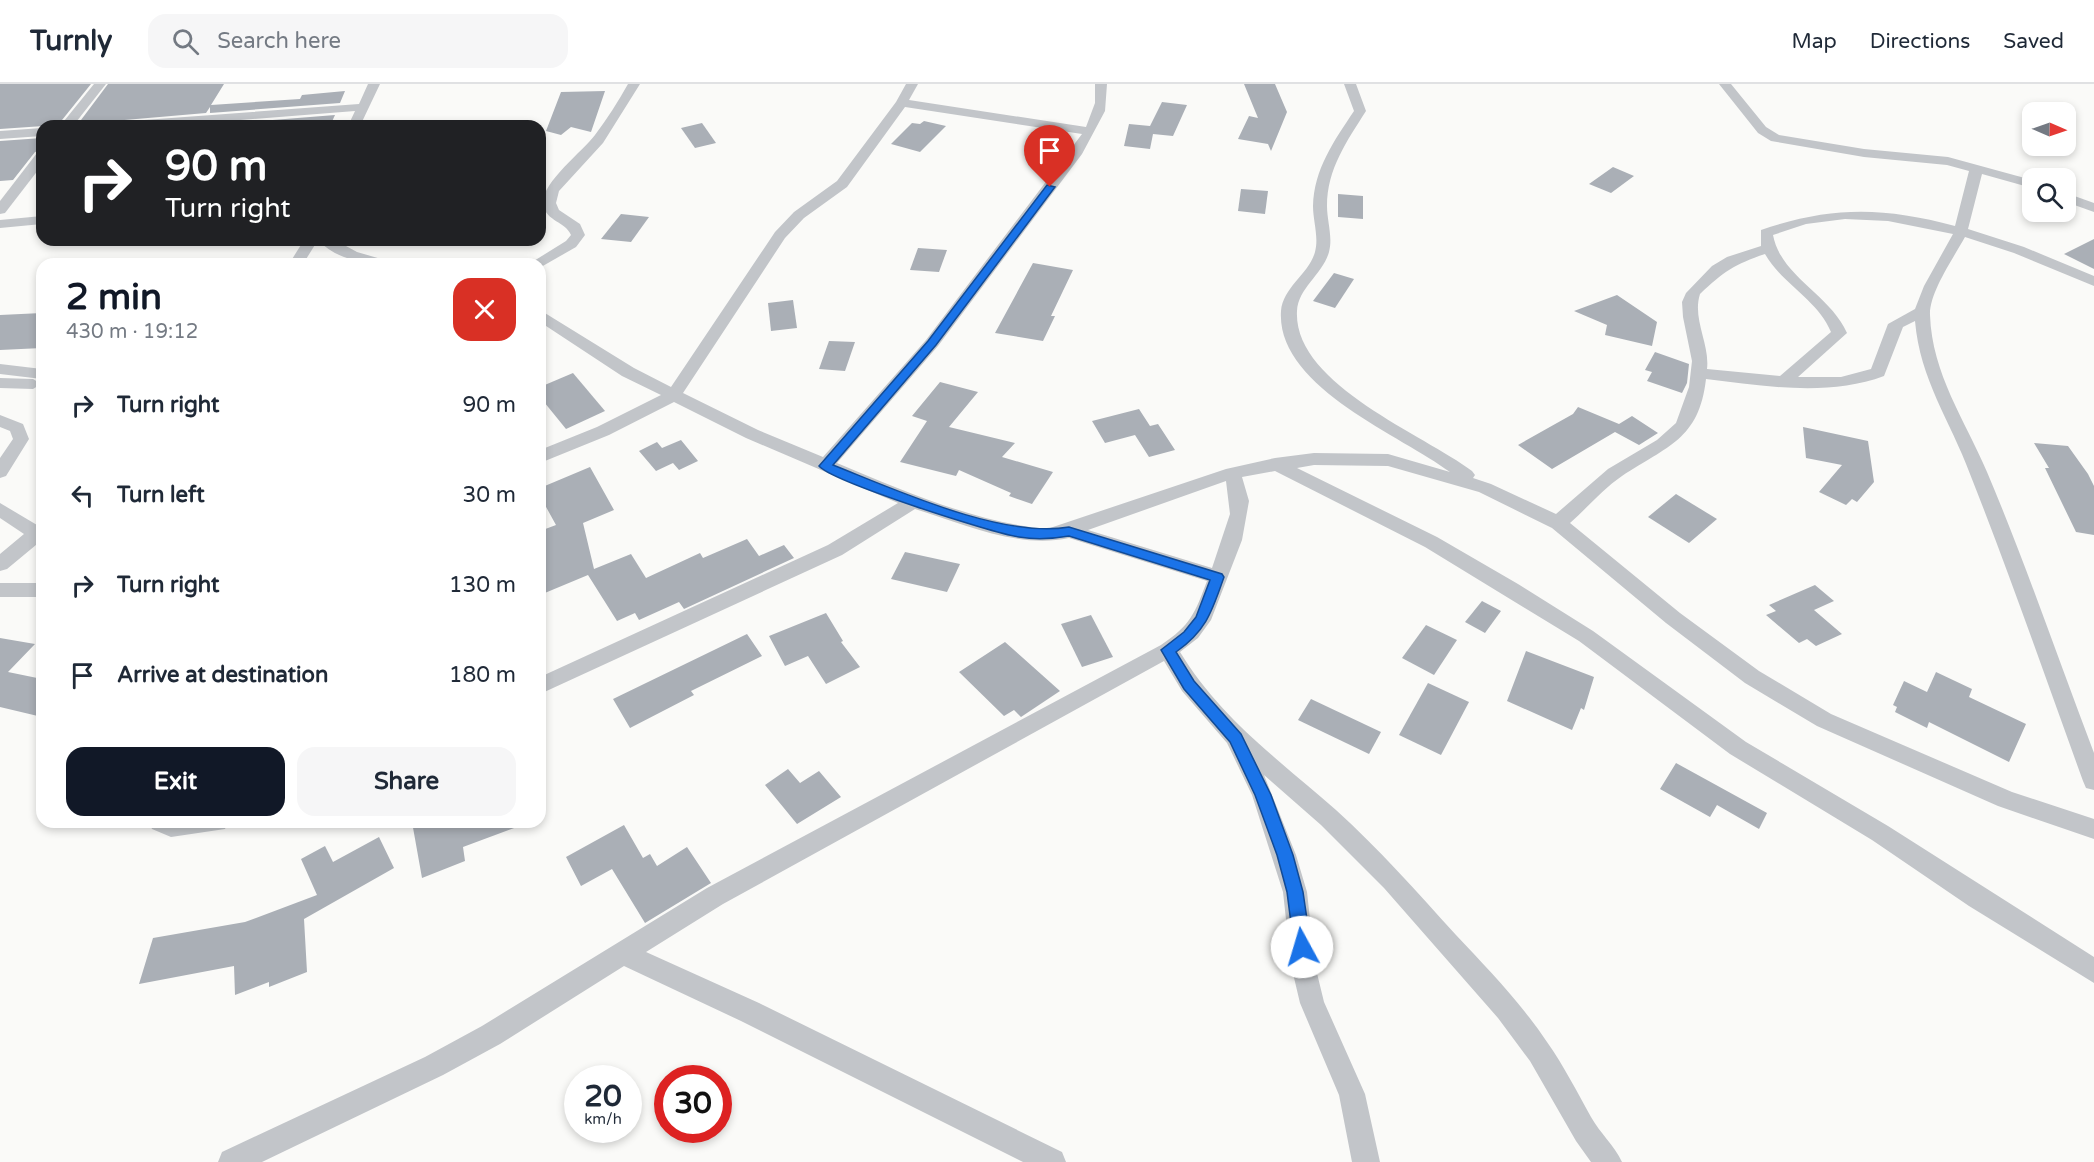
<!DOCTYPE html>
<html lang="en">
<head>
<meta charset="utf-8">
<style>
	body { margin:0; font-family:"Varela Round",sans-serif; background:#f6f6f7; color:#1f2937; height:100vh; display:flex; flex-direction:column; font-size:22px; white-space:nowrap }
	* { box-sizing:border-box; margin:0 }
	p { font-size:20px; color:#747a83 }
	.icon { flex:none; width:33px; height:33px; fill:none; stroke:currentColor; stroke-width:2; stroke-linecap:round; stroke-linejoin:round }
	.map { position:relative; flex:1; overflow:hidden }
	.side { position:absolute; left:36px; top:174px; width:510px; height:570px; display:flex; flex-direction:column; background:#fff; border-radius:18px; box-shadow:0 3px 9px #0003 }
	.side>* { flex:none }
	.guide { position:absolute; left:36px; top:36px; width:510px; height:126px; border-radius:18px; box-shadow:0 3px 9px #0003; background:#202124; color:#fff; overflow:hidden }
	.needle { width:39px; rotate:92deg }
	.buttons { position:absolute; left:2022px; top:18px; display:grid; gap:12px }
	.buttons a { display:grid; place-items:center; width:54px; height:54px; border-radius:12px; background:#fff; box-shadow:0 3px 9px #0003; font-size:30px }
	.speed { position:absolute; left:564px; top:981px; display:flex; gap:12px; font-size:30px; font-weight:700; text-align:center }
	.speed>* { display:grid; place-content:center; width:78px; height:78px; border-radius:50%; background:#fff; box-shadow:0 3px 9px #0003; line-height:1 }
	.speed small { font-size:15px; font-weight:400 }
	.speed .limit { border:9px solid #d22; background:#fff; color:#111 }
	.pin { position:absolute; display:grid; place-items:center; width:51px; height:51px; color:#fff; margin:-62px -26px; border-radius:50% 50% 50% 0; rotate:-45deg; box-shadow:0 0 6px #0007 }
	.pin .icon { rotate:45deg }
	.me { position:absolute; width:66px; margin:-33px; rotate:354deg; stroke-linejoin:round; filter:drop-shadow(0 0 4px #0008) }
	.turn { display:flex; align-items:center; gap:21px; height:126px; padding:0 30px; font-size:27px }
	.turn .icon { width:78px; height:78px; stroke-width:2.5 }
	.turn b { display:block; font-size:42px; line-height:51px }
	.round { display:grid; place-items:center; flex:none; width:63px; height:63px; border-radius:18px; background:#f6f6f7 }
	.overview { display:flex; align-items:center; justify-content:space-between; height:102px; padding:0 30px }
	h1 { font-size:36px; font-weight:700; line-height:45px; color:#111827 }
	.button { display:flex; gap:12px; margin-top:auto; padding:12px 30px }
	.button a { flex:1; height:69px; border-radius:18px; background:#111827; color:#fff; font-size:24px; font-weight:700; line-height:69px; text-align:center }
	.button a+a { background:#f6f6f7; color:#1f2937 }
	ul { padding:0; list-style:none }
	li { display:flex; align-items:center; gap:18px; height:90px; padding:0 30px }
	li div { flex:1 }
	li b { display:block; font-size:22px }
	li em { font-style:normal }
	header { display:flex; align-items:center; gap:36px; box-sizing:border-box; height:84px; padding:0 30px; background:#fff; border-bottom:2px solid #e0e1e3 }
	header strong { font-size:28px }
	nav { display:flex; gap:33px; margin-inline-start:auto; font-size:21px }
	.search { width:420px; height:54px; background:#f6f6f7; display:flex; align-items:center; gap:15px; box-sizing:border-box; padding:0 21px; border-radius:18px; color:#747a83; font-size:22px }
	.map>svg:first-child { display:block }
	.building { fill:#aaafb6 }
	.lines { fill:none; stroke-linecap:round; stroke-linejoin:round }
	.minor { fill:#c2c5c9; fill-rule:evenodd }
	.route { fill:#1a73e8; stroke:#114b97; stroke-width:1.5 }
</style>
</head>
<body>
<header>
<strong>Turnly</strong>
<div class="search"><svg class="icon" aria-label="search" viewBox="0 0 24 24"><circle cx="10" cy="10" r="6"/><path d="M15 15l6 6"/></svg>Search here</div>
<nav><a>Map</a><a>Directions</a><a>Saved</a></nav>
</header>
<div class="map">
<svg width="2094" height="1078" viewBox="0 0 2094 1078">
	<rect width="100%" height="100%" fill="#fafaf8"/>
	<g class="building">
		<polygon points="0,0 91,0 58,41 0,45"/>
		<polygon points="108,0 224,0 211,21 300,15 302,11 345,7 340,19 210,29 210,23 206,29 78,40"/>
		<polygon points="1244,0 1275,0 1287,28 1271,67 1268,60 1238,55 1249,32 1258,34"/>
		<polygon points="605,7 591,48 571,43 561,51 546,47 561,8"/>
		<polygon points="1162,18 1187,21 1173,52 1153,50 1150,65 1124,62 1129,40 1150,42"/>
		<polygon points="335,31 330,42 210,42 210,41"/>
		<polygon points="924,37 946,42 920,68 891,60 912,39 920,40"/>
		<polygon points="702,39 716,59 695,64 681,44"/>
		<polygon points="42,54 42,66 35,68 13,96 0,97 0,57"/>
		<polygon points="1613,83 1634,92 1611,109 1589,100"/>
		<polygon points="1241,105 1268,107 1265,130 1238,127"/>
		<polygon points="1338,110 1363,112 1363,135 1338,133"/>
		<polygon points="621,130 649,133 631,158 601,155"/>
		<polygon points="2094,155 2094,185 2064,170"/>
		<polygon points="918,164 947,166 939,188 910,186"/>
		<polygon points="1033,179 1073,186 1051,232 1055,232 1043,257 995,249"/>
		<polygon points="1334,189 1354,195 1335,224 1313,217"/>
		<polygon points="1617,211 1657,238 1652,262 1605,251 1607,241 1574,227"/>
		<polygon points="793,216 797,244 771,247 768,219"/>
		<polygon points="42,229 42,264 0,266 0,231"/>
		<polygon points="829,257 855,258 845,287 819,285"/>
		<polygon points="1655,268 1689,280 1687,299 1682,309 1647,297 1652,288 1645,286"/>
		<polygon points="573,289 605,327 566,345 540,313 540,303"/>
		<polygon points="940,298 978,308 949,343 1015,359 1002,373 1053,388 1032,420 1009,412 1011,409 959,386 956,392 900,378 927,337 912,332"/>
		<polygon points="1578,323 1619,340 1632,332 1658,349 1639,361 1615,348 1552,385 1518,361 1573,330"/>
		<polygon points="1139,325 1150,342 1158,340 1175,366 1149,373 1135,351 1105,359 1092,337"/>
		<polygon points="1803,343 1868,357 1874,398 1857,418 1852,415 1846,421 1819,408 1842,381 1806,374"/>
		<polygon points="681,356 698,377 679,386 673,379 656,387 639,367 657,358 662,364"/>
		<polygon points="2034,359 2068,362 2088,390 2094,402 2094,451 2076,448 2045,384 2049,384"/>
		<polygon points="590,383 614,426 583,439 594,485 631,470 646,494 700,469 703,474 747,455 759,472 784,461 794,474 684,525 679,518 639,536 635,529 617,537 588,491 540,511 540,447 556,441 540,412 540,404"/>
		<polygon points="1676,410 1717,435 1689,459 1648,433"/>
		<polygon points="905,468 960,480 947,508 891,495"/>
		<polygon points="1815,501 1834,517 1814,526 1842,550 1816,562 1807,555 1799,559 1766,531 1776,527 1769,521"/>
		<polygon points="1482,517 1501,527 1485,549 1465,538"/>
		<polygon points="826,529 843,557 841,558 860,583 826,600 808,572 785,582 769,552"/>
		<polygon points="1091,531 1113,573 1082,583 1061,540"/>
		<polygon points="1426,541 1457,556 1434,591 1402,574"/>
		<polygon points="747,550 762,572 691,607 694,611 630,644 613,615"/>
		<polygon points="0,554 35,560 8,588 42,595 42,633 0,623"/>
		<polygon points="1005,558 1060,607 1021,633 1014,626 1004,632 959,588"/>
		<polygon points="1526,567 1594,593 1584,626 1581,624 1572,646 1507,617"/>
		<polygon points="1936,588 1972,605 1969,613 2026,640 2009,678 1929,638 1927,644 1895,628 1897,623 1893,621 1904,597 1927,608"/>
		<polygon points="1428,599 1469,618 1441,671 1399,651"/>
		<polygon points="1311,615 1381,648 1369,670 1298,636"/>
		<polygon points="1676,679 1767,729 1759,745 1717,721 1710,733 1660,705"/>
		<polygon points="788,685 800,699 819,687 841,713 797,740 765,701"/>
		<polygon points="412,738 524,738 525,740 463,763 465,777 422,794"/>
		<polygon points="624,741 643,774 650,770 657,782 687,763 711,799 645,839 612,785 581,802 566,773"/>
		<polygon points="379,753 394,784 304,835 307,888 269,903 269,898 235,911 234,882 139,900 153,854 245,838 317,811 301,775 325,762 333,778"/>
	</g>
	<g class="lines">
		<g class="minor">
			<polygon points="94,0 106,0 73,42 60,42"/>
			<polygon points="368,0 380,0 360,42 348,42 355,27 166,42 111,42 117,38 359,20"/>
			<path d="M 628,0 L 640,0 L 603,59 L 559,107 L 556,119 L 559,126 L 580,140 L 585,151 L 576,163 L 541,183 L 540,180 L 529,180 L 566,157 L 571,151 C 566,138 546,137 543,121 C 539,101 583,67 595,51 C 607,35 618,18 628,0 Z"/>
			<path d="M 906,0 L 918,0 L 909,16 L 1086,43 L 1095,19 L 1095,0 L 1107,0 L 1105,27 L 1082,70 L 938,262 L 837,379 C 904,407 974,438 1047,445 L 1226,385 L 1275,374 L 1314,369 L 1388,370 L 1450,388 C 1401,351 1276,303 1281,227 C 1283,203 1309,190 1315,168 C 1319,153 1313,137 1313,122 C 1314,85 1334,57 1354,27 L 1344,0 L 1356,0 L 1366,27 C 1347,57 1327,85 1327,122 C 1327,137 1333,153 1329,168 C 1323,190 1298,204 1297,227 C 1293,300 1423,350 1472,387 L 1475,391 L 1473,394 L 1491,400 L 1556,430 L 1608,385 L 1657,356 L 1676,339 L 1689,303 L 1692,277 L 1683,233 L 1682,218 L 1686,209 L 1712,182 L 1727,173 L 1761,162 L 1761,146 C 1832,122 1883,123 1955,142 L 1969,87 L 1947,81 L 1864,73 L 1771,57 L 1758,49 L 1719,0 L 1731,0 L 1766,43 L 1779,51 L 1864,65 L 1948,73 L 2032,96 L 2032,104 L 1982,90 L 1968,145 L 2024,163 L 2094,192 L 2094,202 L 2014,169 L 1965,153 C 1954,173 1929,209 1930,231 C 1932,290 1965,336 1987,388 C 2026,480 2058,575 2094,669 L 2094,706 L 2086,704 L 2083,697 C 2046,595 2010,491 1970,390 C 1950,336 1920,296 1915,237 L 1903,243 L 1884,292 C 1828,313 1764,302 1706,295 C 1699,356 1667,362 1622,392 C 1603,405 1587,424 1570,439 L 1680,529 L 1759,587 L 1831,630 L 2012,708 L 2094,735 L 2094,755 L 1998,722 L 1817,642 L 1745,599 L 1666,539 L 1552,444 L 1479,408 L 1388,382 L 1314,381 L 1297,384 L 1437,453 L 1518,500 L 1593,547 L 1746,658 L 1888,742 L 2094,873 L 2094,899 L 1969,822 L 1872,756 L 1730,670 L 1579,557 L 1425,463 L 1275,387 L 1242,393 L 1249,417 L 1242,456 L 1211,536 L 1198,554 L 1180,568 C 1220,634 1279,676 1336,726 C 1379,765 1417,808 1456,851 C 1488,885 1521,919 1547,958 C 1564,982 1577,1008 1591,1033 C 1600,1049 1614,1061 1622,1078 L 1591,1078 L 1576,1057 L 1530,977 L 1498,934 L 1384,804 L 1321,741 L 1264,691 L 1296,771 L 1307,808 L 1315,881 L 1324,918 L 1365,1010 L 1380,1078 L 1352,1078 L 1339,1011 L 1300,919 L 1291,881 L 1283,808 L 1252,711 L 1227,659 L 1182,607 L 1164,577 L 723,820 L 646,868 L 759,919 L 1062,1068 L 1066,1078 L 1023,1078 L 741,937 L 624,882 L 500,960 L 443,991 L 262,1078 L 218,1078 L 222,1068 L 425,973 L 482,942 L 707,804 L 1161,561 C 1191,541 1195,529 1207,497 L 1069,454 C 1018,465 964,440 915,425 L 842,471 L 540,610 L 540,593 L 828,461 L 898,419 L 746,354 L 674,318 L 609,351 L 540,379 L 540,366 L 597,343 L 661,311 L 622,292 L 540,238 L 540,226 L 634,284 L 671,303 L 775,148 L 794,128 L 837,97 L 896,18 ZM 905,23 L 1082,50 L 926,256 L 823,373 L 758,346 L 683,309 L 785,154 L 804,134 L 847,103 ZM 1845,135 L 1888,137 L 1953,150 L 1924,202 L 1915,225 L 1888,240 L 1871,285 L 1841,293 L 1798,293 L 1847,249 C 1830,210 1781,193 1773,151 L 1806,140 ZM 1765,170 C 1782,200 1818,216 1831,248 L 1780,292 L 1707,285 C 1710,260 1692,235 1700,210 C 1723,188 1735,180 1765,170 ZM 1226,397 L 1230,430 L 1212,484 L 1088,446 Z"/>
			<polygon points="42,44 42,52 0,55 0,47"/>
			<polygon points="42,68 42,81 5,129 0,130 0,117 37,69"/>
			<polygon points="2066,109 2094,119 2094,128 2066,118"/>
			<polygon points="42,132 42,140 0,144 0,136"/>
			<path d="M 304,156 L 335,156 L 357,168 L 388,177 L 390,180 C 366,180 336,176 318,156 L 303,180 L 289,180 Z"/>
			<polygon points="0,280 42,285 42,295 0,290"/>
			<polygon points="0,294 33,295 41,300 33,305 0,304"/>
			<polygon points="0,331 23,340 29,355 6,392 0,394 0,374 13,355 10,347 0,343"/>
			<polygon points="0,419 37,441 42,439 42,456 7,485 0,487 0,470 24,450 0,434"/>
			<rect x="0" y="499" width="42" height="14"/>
			<polygon points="149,738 228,738 225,745 171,753 152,745"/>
		</g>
	</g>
	<path class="route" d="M 1047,101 L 1055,103 L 936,261 L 833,381 C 896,406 1003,455 1069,443 L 1222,490 L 1224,493 C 1212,527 1207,546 1176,568 L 1194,597 L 1241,650 L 1271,711 L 1293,771 L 1303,808 L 1311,863 L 1308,869 L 1302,871 L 1296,869 L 1294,863 L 1287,808 L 1277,771 L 1255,711 L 1230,658 L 1184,605 L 1161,566 L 1184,548 L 1196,533 L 1210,496 L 1069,452 C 1052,455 1037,456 1019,453 C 992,449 833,398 819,382 L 928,257 Z"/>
</svg>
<div class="buttons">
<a><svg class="needle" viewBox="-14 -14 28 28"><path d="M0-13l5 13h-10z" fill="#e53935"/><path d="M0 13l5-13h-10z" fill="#747a83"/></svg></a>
<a><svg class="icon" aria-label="search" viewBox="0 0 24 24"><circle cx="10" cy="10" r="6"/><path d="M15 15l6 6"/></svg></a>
</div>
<div class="speed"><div>20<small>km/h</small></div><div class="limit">30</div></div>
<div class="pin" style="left:1050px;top:103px;background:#d93025"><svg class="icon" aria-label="arrive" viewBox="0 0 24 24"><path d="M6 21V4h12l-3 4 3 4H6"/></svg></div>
<svg class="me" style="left:1302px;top:863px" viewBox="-20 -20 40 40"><circle r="19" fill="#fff"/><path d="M0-13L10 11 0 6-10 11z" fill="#1a73e8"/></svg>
<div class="guide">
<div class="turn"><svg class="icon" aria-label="right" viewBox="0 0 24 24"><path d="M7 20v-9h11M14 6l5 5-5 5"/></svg><div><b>90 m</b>Turn right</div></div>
</div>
<section class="side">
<div class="overview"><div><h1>2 min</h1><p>430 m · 19:12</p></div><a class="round" style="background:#d93025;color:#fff"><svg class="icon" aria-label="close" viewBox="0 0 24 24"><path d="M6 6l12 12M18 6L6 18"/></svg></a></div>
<ul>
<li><svg class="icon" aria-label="right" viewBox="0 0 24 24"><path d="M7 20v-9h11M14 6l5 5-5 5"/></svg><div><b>Turn right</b></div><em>90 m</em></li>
<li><svg class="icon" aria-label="left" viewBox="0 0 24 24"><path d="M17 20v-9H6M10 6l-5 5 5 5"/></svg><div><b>Turn left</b></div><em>30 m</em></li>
<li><svg class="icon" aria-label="right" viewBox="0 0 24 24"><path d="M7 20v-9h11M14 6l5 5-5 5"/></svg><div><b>Turn right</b></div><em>130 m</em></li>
<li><svg class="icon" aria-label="arrive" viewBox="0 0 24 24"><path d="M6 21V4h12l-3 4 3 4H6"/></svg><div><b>Arrive at destination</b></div><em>180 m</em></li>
</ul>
<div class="button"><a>Exit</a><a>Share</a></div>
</section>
</div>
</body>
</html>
